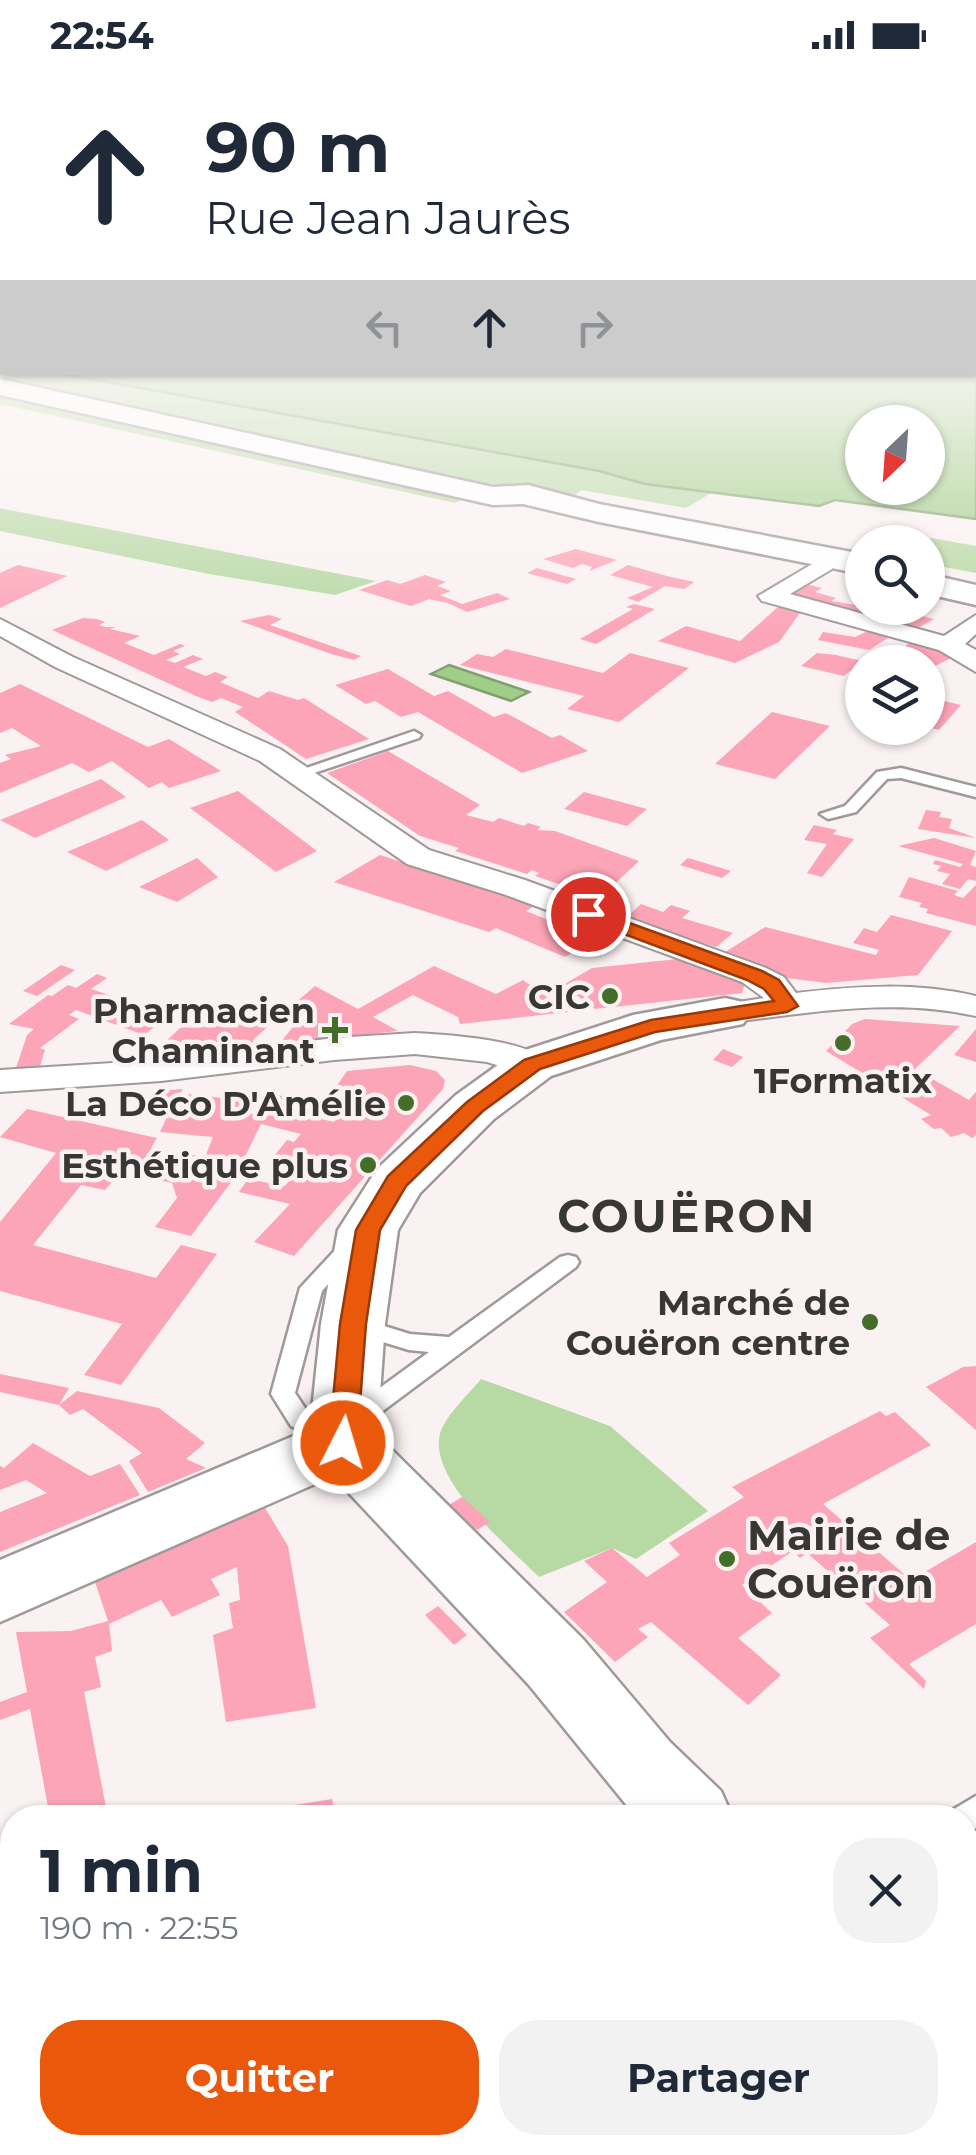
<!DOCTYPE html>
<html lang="fr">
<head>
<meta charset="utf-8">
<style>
	body { margin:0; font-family:Montserrat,sans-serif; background:#f2f2f3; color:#1f2937; height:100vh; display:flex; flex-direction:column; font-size:38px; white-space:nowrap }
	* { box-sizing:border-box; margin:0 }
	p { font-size:32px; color:#747a83 }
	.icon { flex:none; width:55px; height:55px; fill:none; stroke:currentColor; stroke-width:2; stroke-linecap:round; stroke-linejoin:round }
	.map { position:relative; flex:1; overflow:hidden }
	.side { position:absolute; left:0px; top:1735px; width:978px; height:350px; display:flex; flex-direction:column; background:#fff; border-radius:40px 40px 0 0; box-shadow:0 2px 8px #0004 }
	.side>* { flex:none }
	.banner { position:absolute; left:0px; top:0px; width:978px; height:305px; box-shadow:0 2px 8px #0004; background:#fff; color:#1f2937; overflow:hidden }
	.needle { width:65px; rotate:205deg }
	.buttons { position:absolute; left:845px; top:335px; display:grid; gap:20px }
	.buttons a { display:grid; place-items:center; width:100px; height:100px; border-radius:50%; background:#fff; box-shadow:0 2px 8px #0004; font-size:50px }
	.pin { position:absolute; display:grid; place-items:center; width:85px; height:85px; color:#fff; margin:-42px; border:5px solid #fff; border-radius:50%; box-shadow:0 2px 10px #0007 }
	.me { position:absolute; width:110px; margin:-55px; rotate:5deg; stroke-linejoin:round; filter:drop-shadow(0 0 8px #0008) }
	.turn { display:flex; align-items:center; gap:35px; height:210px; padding:0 40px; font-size:45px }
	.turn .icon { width:130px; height:130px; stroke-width:2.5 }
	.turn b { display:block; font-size:70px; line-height:85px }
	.lanes { display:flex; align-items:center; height:95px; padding:0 40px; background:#0003; justify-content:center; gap:50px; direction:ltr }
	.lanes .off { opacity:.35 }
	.round { display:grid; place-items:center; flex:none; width:105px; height:105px; border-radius:40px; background:#f2f2f3 }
	.summary { display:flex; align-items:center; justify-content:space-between; height:170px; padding:0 40px }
	h1 { font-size:60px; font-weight:700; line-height:75px }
	.action { display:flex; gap:20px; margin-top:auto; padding:20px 40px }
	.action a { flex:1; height:115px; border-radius:40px; background:#ea580c; color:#fff; font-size:40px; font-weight:700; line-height:115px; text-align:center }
	.action a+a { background:#f2f2f3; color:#1f2937 }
	.status { display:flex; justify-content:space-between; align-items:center; height:70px; padding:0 50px; background:#fff; direction:ltr }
	.status svg { height:28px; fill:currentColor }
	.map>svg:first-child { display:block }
	.green { fill:#b7d9a4 }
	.water { fill:#a0cd87; stroke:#81a06f; stroke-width:2.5; fill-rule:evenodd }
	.building { fill:#fca5b8 }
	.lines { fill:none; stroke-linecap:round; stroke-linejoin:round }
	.lane-casing { stroke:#a09899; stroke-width:5 }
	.street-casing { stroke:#a09899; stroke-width:4 }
	.secondary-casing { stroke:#a09899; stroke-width:5 }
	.lane { fill:#fff; fill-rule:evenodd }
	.street { fill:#fff; fill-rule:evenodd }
	.secondary { fill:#fff; fill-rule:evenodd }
	.route { fill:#ea580c; stroke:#983908; stroke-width:2.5 }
	.poi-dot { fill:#446d29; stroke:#faf1f2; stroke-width:4 }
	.labels { text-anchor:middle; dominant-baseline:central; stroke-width:9; stroke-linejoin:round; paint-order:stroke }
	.poi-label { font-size:35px; font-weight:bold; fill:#393636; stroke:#faf1f2; text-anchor:end }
	.near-poi-label { font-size:42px; font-weight:bold; fill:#393636; stroke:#faf1f2; text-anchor:start }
	.district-label { font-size:45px; font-weight:bold; letter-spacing:2.5px; fill:#393636; stroke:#faf1f2 }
</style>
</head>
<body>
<div class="status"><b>22:54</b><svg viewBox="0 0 49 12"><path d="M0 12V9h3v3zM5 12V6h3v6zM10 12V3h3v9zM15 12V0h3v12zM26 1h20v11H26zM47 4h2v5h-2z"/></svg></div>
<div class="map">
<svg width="976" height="2085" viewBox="0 0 976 2085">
	<rect width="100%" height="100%" fill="#faf1f2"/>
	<g class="green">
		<polygon points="0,292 2,302 57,303 599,401 645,414 711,423 686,438 581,420 571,429 492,414 455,433 0,334"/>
		<polygon points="0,438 4,439 376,511 335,525 209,504 0,461"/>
		<polygon points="931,468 976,476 976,503 928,494 926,472"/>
		<path d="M 481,1309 L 610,1356 L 708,1441 L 636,1489 L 612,1478 L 539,1507 C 509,1477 421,1405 442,1358 C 450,1341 469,1324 481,1309 Z"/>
	</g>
	<g class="water">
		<path d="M 976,271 L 976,449 L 835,430 L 819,436 L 645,414 L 599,401 L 57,303 L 975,302 ZM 862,352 L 928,352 L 928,418 L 862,418 Z"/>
		<polygon points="449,595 529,622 511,631 431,604"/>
	</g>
	<g class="building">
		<polygon points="576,479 617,490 589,501 592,497 582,494 573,498 543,489"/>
		<polygon points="18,495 67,506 0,538 0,503"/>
		<polygon points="628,495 667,506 694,512 684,519 665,516 638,532 627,528 653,517 610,505"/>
		<polygon points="537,498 576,509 567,514 527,503"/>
		<polygon points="425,505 446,512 437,516 451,521 440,525 462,534 497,523 510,529 467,542 448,533 429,529 411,536 359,520 387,510 400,514"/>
		<polygon points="802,513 822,518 815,522 836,528 831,531 875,538 867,542 897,551 911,543 934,549 908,564 779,526"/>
		<polygon points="774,532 802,540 779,572 735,593 658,571 686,556 740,571 778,537 770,535"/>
		<polygon points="634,534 655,539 596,574 580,569 633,539 626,537"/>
		<polygon points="269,545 282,549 270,555 361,586 354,590 331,584 240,551"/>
		<polygon points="83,548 97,549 105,552 99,555 105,557 116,557 110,559 140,566 124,573 154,585 180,574 185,576 173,581 180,584 166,590 175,593 193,585 203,589 183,597 206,606 215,602 228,607 220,612 258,628 269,621 298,630 304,628 369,669 306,689 235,642 243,637 221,628 212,632 196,626 52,560"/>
		<polygon points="868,561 888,568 869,580 818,570 823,562 855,567"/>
		<polygon points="911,572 955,586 931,598 928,592 891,586"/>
		<polygon points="506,579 603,603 630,583 689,598 619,652 567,639 584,626 460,595 477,584 493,587"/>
		<polygon points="817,583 836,585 862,591 844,606 801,596"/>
		<polygon points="388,599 434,626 448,621 494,647 506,643 552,668 560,665 588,681 522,703 418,642 401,647 375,631 366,634 335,615"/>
		<polygon points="20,614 148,677 169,669 221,701 169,718 162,712 149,718 112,691 89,702 72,693 0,723 0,693 11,689 5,685 41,676 12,658 0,663 0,623"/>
		<polygon points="928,627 961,635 939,660 928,657"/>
		<polygon points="772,642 830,656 775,709 715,694"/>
		<polygon points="388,681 480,735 466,745 493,752 499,748 524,756 528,753 541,757 537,760 555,761 639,791 607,821 628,828 614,840 594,834 600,828 535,806 539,803 532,800 527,804 455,781 459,778 420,766 327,703"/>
		<polygon points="101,709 126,727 35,768 0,750"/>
		<polygon points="238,721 317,781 276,802 190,738"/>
		<polygon points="584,722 647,739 627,756 564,739"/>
		<polygon points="926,740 941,742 939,747 952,749 949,758 976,768 918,759"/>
		<polygon points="142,750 169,770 106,801 67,782"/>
		<polygon points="814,755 837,760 833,764 854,769 822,807 807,803 827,774 804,770"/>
		<polygon points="934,768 976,781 970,795 976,797 976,811 968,809 960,819 942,814 950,804 937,801 941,796 933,794 935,790 960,797 963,794 898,776"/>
		<polygon points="380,785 536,835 526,841 595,869 565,887 496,858 489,862 334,812"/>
		<polygon points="197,788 218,807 177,832 139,817"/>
		<polygon points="688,788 695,790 731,801 722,808 680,795"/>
		<polygon points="909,807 958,821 954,825 963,828 976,815 976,856 926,843 928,839 919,837 922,833 899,827"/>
		<polygon points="641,834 663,842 671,835 690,841 682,848 733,863 716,877 625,849"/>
		<polygon points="891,845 952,861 918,905 826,913 787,908 725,882 765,857 876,885 879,880 853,873 864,858 877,862"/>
		<polygon points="687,888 746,910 742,923 595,939 563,915 592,898"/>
		<polygon points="61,895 75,900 37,926 23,921"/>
		<polygon points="434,896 496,924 523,910 568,942 460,954 458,947 413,925 373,947 398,961 279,974 298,951 281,945 315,916 358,939"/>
		<polygon points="97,904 107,908 91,919 170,945 144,965 76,940 69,945 79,949 40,978 45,980 40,996 16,998 27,965 34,959 9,954 48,925 52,926 68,915 76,918"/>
		<polygon points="193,946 201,948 189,958 274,951 253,970 253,977 183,980 183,984 149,987"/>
		<polygon points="865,949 960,956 915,999 969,1030 976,1022 976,1065 972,1068 964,1063 951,1067 941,1058 934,1059 921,1049 931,1045 826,981 852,954"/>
		<polygon points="976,959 976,992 954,985"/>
		<polygon points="723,979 743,987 732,997 713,990"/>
		<polygon points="410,995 436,1001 445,1010 443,1019 294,1186 254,1172 290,1134 239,1122 248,1109 285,1116 304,1092 275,1085 287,1070 294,1072 301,1064 261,1054 235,1107 191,1166 155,1157 177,1128 172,1113 121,1102 105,1120 81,1115 33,1175 156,1208 181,1175 217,1184 121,1315 84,1305 122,1254 0,1221 0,1152 56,1083 0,1067 27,1039 157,1068 151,1078 205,1087 213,1067 160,1062 167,1047 142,1044 155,1021 183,1019 167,1047 173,1048 187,1024 248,1031 243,1042 253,1044 269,1023 326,1036 317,1048 334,1052 354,1024 334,1020 347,1001"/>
		<polygon points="976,1296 976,1360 926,1317 963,1297"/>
		<polygon points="0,1304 69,1318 59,1335 77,1321 159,1338 205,1373 186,1389 206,1398 148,1422 129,1391 142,1383 83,1339 70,1345 59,1335 0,1322"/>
		<polygon points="880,1341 886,1346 895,1342 931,1375 823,1434 911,1510 976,1472 976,1554 909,1594 926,1611 924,1619 870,1568 890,1555 807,1483 800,1488 793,1481 742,1515 772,1543 738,1568 781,1605 748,1635 651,1552 638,1559 648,1567 615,1592 564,1542 607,1512 584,1491 612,1478 647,1507 680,1485 669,1473 744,1427 732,1417"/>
		<polygon points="33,1373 90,1406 120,1394 140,1425 0,1482 0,1442 47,1423 26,1410 0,1420 0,1396 4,1398"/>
		<polygon points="462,1427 490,1452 477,1460 449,1435"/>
		<polygon points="265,1438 288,1476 316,1638 226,1652 213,1565 233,1558 229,1533 240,1530 237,1497 211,1509 220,1525 172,1547 161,1530 109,1554 112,1581 95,1587 101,1617 84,1622 108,1748 50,1748 30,1639 0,1650 0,1632 27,1622 16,1562 71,1561 108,1551 95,1512"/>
		<polygon points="438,1536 467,1565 454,1575 425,1545"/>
		<polygon points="332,1729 336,1748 241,1748 240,1744"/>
		<polygon points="77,2072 242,2072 245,2085 44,2085"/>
		<polygon points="565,2072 730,2072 735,2085 556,2085 568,2080"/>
	</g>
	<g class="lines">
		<defs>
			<g id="lane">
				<polygon points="414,661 421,665 419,668 302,707 297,709 289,704"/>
				<polygon points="901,698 976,717 976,727 901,708 887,709 856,742 828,749 820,744 845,736 877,702"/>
				<polygon points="348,1173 356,1175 359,1180 322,1221 295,1323 309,1344 341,1361 344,1367 341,1373 332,1376 291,1356 271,1324 300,1218 340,1175"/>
				<path d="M 568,1185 L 576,1187 L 579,1192 L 576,1197 L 384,1340 C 375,1352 371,1360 355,1355 L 352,1349 L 366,1328 L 429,1282 L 409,1280 L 350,1262 L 346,1256 L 350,1250 L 358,1248 L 410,1264 L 449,1267 L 560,1187 Z"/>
				<polygon points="976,1726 976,1758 965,1763 965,1748 951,1748 954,1739"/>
			</g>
			<g id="street">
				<polygon points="824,487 835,494 832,499 790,524 944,566 976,545 976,564 965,574 976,580 976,602 939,580 762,531 758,526"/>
				<path d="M 0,549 L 73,587 L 280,679 L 429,780 L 525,810 L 766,898 L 784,907 L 796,923 C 857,916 915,912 976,926 L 976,946 C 892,927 809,943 725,953 L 713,950 L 708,943 L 713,936 L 764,928 L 742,912 L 503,824 L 407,794 L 260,691 L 55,597 L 0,566 Z"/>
				<path d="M 415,963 C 446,965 532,969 550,995 L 545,1003 L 532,1006 L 487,992 L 415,984 L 334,990 L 161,1011 L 0,1022 L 0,1000 L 161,990 L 334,968 Z"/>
			</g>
			<g id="secondary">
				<polygon points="0,309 493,417 528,415 599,434 862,484 862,504 599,452 523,434 493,435 0,325"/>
				<polygon points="928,504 976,515 976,535 928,524"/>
				<polygon points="725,928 743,932 751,943 743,954 661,970 551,1006 494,1049 420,1123 398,1160 385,1254 377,1365 583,1569 670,1672 721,1721 733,1748 637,1748 529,1615 333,1406 0,1552 0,1490 310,1359 321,1254 338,1160 377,1099 456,1025 513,984 633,945"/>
				<polygon points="965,1970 976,1975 976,2075 965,2070"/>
			</g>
		</defs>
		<use href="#lane" class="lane-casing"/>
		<use href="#street" class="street-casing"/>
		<use href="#secondary" class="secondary-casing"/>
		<use href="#lane" class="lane"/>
		<use href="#street" class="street"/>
		<use href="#secondary" class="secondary"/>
	</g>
	<linearGradient id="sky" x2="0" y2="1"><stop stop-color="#8bbec1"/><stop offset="0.48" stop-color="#fdf9f9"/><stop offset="1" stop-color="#fdf9f9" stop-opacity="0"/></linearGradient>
	<rect width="976" height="563" fill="url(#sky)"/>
	<polygon class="route" points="588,838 762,901 779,910 798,936 787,942 655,962 540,999 483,1041 406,1116 380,1160 366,1254 357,1373 353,1380 343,1383 333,1380 329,1373 340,1254 356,1160 388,1106 467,1032 524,990 651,950 774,931 764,919 747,910 581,848 581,839"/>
	<g class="poi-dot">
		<circle cx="610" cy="926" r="10"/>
		<path d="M330 945h10v10h10v10h-10v10h-10v-10h-10v-10h10z"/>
		<circle cx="843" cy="973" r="10"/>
		<circle cx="406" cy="1033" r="10"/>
		<circle cx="368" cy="1095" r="10"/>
		<circle cx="870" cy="1252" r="10"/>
		<circle cx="727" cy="1489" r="10"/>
	</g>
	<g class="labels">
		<g class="poi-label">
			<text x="590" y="926">CIC</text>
			<text x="315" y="940">Pharmacien<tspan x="315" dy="40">Chaminant</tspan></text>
			<text x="843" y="1010" text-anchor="middle">1Formatix</text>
			<text x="386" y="1033">La Déco D'Amélie</text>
			<text x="348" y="1095">Esthétique plus</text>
			<text x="850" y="1232">Marché de<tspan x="850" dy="40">Couëron centre</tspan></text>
		</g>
		<g class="near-poi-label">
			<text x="747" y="1465">Mairie de<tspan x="747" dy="48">Couëron</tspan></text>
		</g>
		<g class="district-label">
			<text x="687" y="1145">COUËRON</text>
		</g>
	</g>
</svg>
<div class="buttons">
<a><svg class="needle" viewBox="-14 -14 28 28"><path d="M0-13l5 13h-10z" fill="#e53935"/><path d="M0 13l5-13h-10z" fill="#747a83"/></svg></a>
<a><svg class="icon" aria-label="search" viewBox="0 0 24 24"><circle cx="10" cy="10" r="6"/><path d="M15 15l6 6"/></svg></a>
<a><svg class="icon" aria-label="layers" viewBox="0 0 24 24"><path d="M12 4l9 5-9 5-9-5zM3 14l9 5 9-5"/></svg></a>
</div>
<div class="pin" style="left:588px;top:844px;background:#d93025"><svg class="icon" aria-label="arrive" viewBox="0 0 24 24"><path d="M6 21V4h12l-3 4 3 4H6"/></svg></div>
<svg class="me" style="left:343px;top:1373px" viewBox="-20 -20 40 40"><circle r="17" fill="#ea580c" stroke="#fff" stroke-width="3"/><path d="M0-11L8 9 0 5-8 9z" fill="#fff"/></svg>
<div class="banner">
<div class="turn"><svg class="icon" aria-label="ahead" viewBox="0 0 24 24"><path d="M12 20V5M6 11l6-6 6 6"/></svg><div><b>90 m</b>Rue Jean Jaurès</div></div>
<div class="lanes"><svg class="icon off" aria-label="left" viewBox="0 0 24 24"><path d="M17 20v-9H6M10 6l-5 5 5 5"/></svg><svg class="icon" aria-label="ahead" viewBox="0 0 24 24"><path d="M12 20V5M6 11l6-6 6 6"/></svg><svg class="icon off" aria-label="right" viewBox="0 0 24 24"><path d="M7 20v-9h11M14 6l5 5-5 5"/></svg></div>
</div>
<section class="side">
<div class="summary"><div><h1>1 min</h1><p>190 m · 22:55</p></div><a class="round"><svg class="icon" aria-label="close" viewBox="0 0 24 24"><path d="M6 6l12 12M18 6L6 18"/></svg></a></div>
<div class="action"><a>Quitter</a><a>Partager</a></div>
</section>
</div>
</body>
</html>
